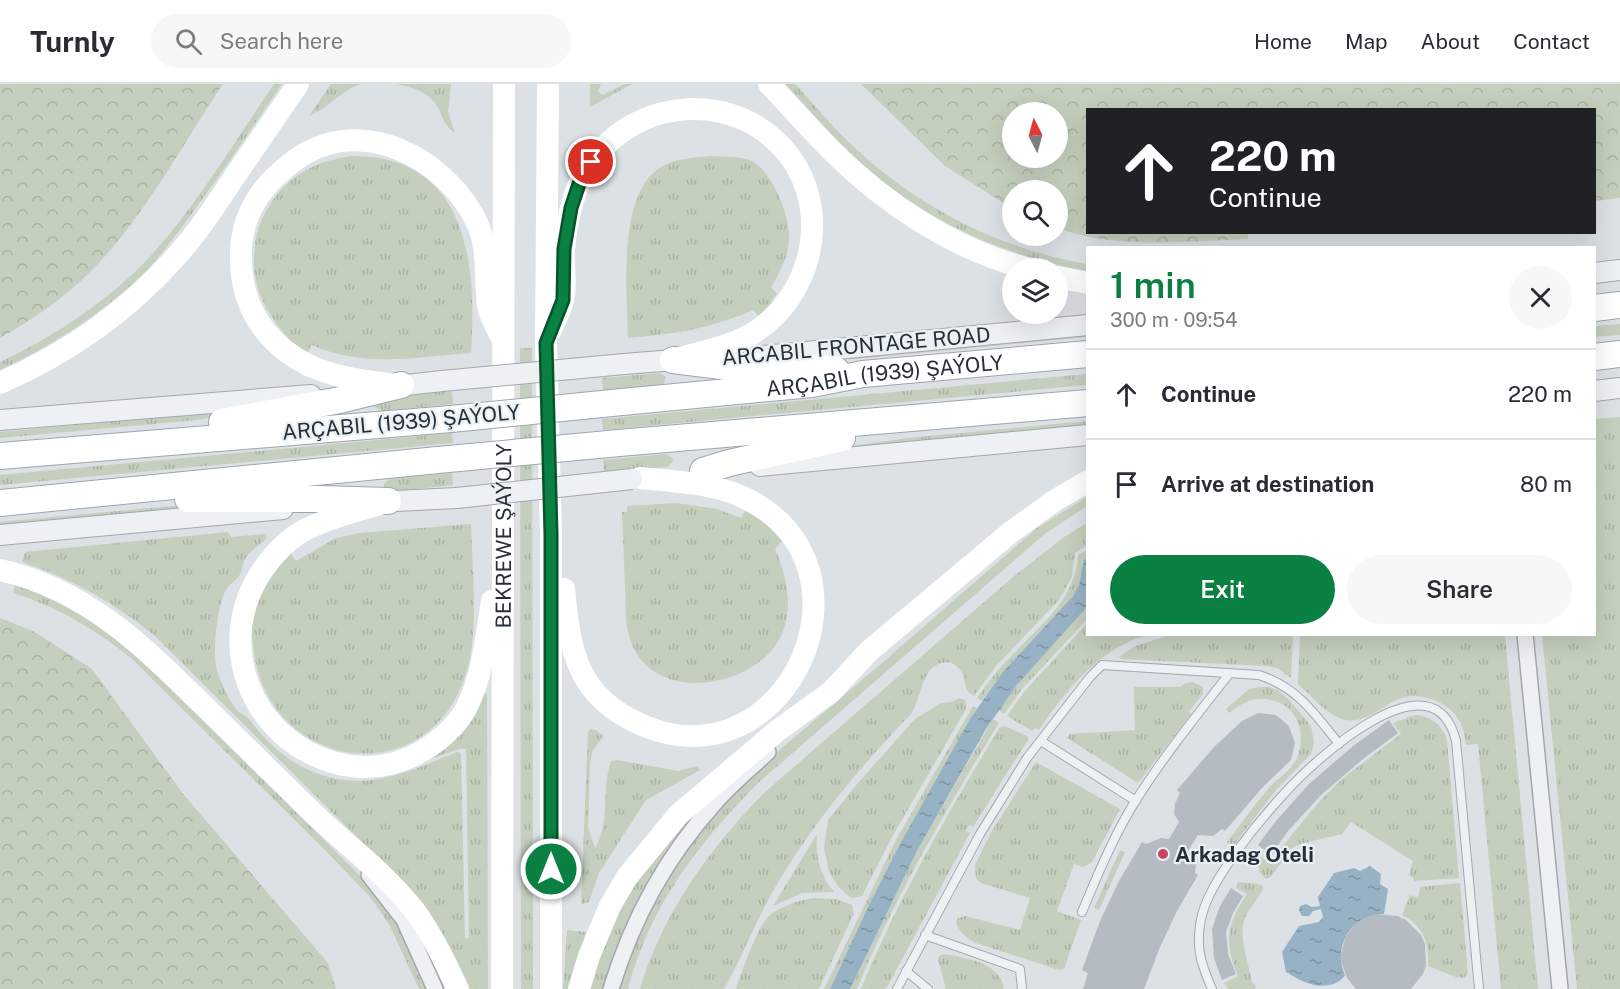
<!DOCTYPE html>
<html lang="en">
<head>
<meta charset="utf-8">
<style>
	body { margin:0; font-family:"Public Sans",sans-serif; background:#f7f7f7; color:#2b2b33; height:100vh; display:flex; flex-direction:column; font-size:22px; white-space:nowrap }
	* { box-sizing:border-box; margin:0 }
	p { font-size:20px; color:#7c7c81 }
	.icon { flex:none; width:33px; height:33px; fill:none; stroke:currentColor; stroke-width:2; stroke-linecap:round; stroke-linejoin:round }
	.map { position:relative; flex:1; overflow:hidden }
	.side { position:absolute; left:1086px; top:162px; width:510px; height:390px; display:flex; flex-direction:column; background:#fff; border-radius:0px; box-shadow:0 6px 24px #0002 }
	.side>* { flex:none }
	.hud { position:absolute; left:1086px; top:24px; width:510px; height:126px; border-radius:0px; box-shadow:0 6px 24px #0002; background:#202124; color:#fff; overflow:hidden }
	.needle { width:39px; rotate:354deg }
	.tools { position:absolute; left:1002px; top:18px; display:grid; gap:12px }
	.tools a { display:grid; place-items:center; width:66px; height:66px; border-radius:50%; background:#fff; box-shadow:0 6px 24px #0002; font-size:30px }
	.pin { position:absolute; display:grid; place-items:center; width:51px; height:51px; color:#fff; margin:-26px; border:3px solid #fff; border-radius:50%; box-shadow:0 2px 6px #0007 }
	.me { position:absolute; width:66px; margin:-33px; rotate:0deg; stroke-linejoin:round; filter:drop-shadow(0 0 4px #0008) }
	.turn { display:flex; align-items:center; gap:21px; height:126px; padding:0 24px; font-size:27px }
	.turn .icon { width:78px; height:78px; stroke-width:2.5 }
	.turn b { display:block; font-size:42px; line-height:51px }
	.round { display:grid; place-items:center; flex:none; width:63px; height:63px; border-radius:32px; background:#f7f7f7 }
	.head { display:flex; align-items:center; justify-content:space-between; height:102px; padding:0 24px }
	h1 { font-size:36px; font-weight:600; line-height:45px; color:#0b8043 }
	.button { display:flex; gap:12px; margin-top:auto; padding:12px 24px }
	.button a { flex:1; height:69px; border-radius:36px; background:#0b8043; color:#fff; font-size:24px; font-weight:600; line-height:69px; text-align:center }
	.button a+a { background:#f7f7f7; color:#2b2b33 }
	ul { padding:0; list-style:none }
	li { display:flex; align-items:center; gap:18px; height:90px; padding:0 24px; border-top:2px solid #e1e1e2 }
	li div { flex:1 }
	li b { display:block; font-size:22px }
	li em { font-style:normal }
	header { display:flex; align-items:center; gap:36px; box-sizing:border-box; height:84px; padding:0 30px; background:#fff; border-bottom:2px solid #e1e1e2 }
	header strong { font-size:28px }
	nav { display:flex; gap:33px; margin-inline-start:auto; font-size:21px }
	.search { width:420px; height:54px; background:#f7f7f7; display:flex; align-items:center; gap:15px; box-sizing:border-box; padding:0 21px; border-radius:33px; color:#7c7c81; font-size:22px }
	.map>svg:first-child { display:block }
	.grass { fill:url(#grass-tufts) }
	.forest { fill:url(#forest-crowns); fill-rule:evenodd }
	.water { fill:url(#water-ripples) }
	.building { fill:#b4bbc2 }
	.lines { fill:none; stroke-linecap:round; stroke-linejoin:round }
	.service-casing { stroke:#a2a8af; stroke-width:10 }
	.minor-casing { stroke:#a2a8af; stroke-width:18 }
	.tertiary-casing { stroke:#a2a8af; stroke-width:22 }
	.primary-casing { stroke:#9ca6b1; stroke-width:28 }
	.service { stroke:#eef1f4; stroke-width:8 }
	.minor { stroke:#eef1f4; stroke-width:15 }
	.tertiary { stroke:#eef1f4; stroke-width:20 }
	.secondary { stroke:#fff; stroke-width:22 }
	.primary { stroke:#fff; stroke-width:26 }
	.tertiary-bridge-casing { stroke:#a2a8af; stroke-width:22; stroke-linecap:butt }
	.primary-bridge-casing { stroke:#9ca6b1; stroke-width:28; stroke-linecap:butt }
	.tertiary-bridge { stroke:#eef1f4; stroke-width:20 }
	.primary-bridge { stroke:#fff; stroke-width:26 }
	.route-casing { stroke:#07532c; stroke-width:15 }
	.route { stroke:#0b8043; stroke-width:10 }
	.poi-dot { fill:#c94365; stroke:#ebf0f4; stroke-width:2 }
	.labels { text-anchor:middle; dominant-baseline:central; stroke-width:4.5; stroke-linejoin:round; paint-order:stroke }
	.street-label { font-size:21px; fill:#26303b; stroke:#ebf0f4 }
	.poi-label { font-size:21px; font-weight:bold; fill:#26303b; stroke:#ebf0f4; text-anchor:start }
</style>
</head>
<body>
<header>
<strong>Turnly</strong>
<div class="search"><svg class="icon" aria-label="search" viewBox="0 0 24 24"><circle cx="10" cy="10" r="6"/><path d="M15 15l6 6"/></svg>Search here</div>
<nav><a>Home</a><a>Map</a><a>About</a><a>Contact</a></nav>
</header>
<div class="map">
<svg width="1620" height="905" viewBox="0 0 1620 905">
	<defs>
		<pattern id="grass-tufts" width="24" height="20" patternUnits="userSpaceOnUse" patternTransform="scale(1.5)"><rect width="24" height="20" fill="#c4cfbd"/><path d="M3 7l-1-3M5 7V3M7 7l1-3M15 17l-1-3M17 17v-4M19 17l1-3" fill="none" stroke="#a8b2a3"/></pattern>
		<pattern id="forest-crowns" width="20" height="18" patternUnits="userSpaceOnUse" patternTransform="scale(1.5)"><rect width="20" height="18" fill="#c4cfbd"/><path d="M2 6a3 3 0 1 1 6 0M12 15a3 3 0 1 1 6 0" fill="none" stroke="#a8b2a3"/></pattern>
		<pattern id="water-ripples" width="26" height="14" patternUnits="userSpaceOnUse" patternTransform="scale(1.5)"><rect width="26" height="14" fill="#98b2c5"/><path d="M2 4q2-2 4 0t4 0M15 11q2-2 4 0t4 0" fill="none" stroke="#7c91a1"/></pattern>
	</defs>
	<rect width="100%" height="100%" fill="#dce1e6"/>
	<g class="grass">
		<path d="M 274,0 L 282,0 C 255,39 229,79 201,117 C 182,143 164,169 141,192 C 100,231 51,262 0,286 L 0,278 C 49,255 97,224 136,187 C 188,136 232,61 274,0 Z"/>
		<path d="M 331,0 L 361,0 C 341,6 328,25 309,32 Z"/>
		<path d="M 395,0 L 451,0 L 448,28 L 455,49 C 446,43 443,35 439,25 C 430,8 413,3 395,0 Z"/>
		<polygon points="590,0 601,0 598,7 602,11 625,0 632,0 590,23"/>
		<path d="M 785,0 L 795,0 C 815,21 833,44 854,63 C 919,124 1000,165 1087,180 L 1087,187 C 998,171 913,131 848,67 C 826,46 806,22 785,0 Z"/>
		<path d="M 351,72 C 468,71 477,179 471,269 C 418,273 362,284 312,261 L 306,271 L 286,258 L 289,255 C 278,242 268,229 261,213 C 240,160 267,100 319,80 C 329,76 340,74 351,72 Z"/>
		<path d="M 710,72 C 722,73 741,72 752,77 C 773,89 790,131 789,155 C 788,173 780,189 771,203 L 777,210 L 771,217 L 774,221 L 760,234 L 753,226 C 710,245 674,250 628,254 C 627,209 617,109 661,83 C 676,74 693,74 710,72 Z"/>
		<polygon points="1620,240 1620,251 1595,253 1595,242"/>
		<polygon points="1087,245 1087,253 856,275 827,274"/>
		<polygon points="520,264 532,264 533,905 521,905"/>
		<polygon points="660,289 666,293 664,300 661,302 603,307 602,294"/>
		<polygon points="1087,290 1087,301 603,346 602,335"/>
		<polygon points="452,307 453,320 382,327 375,323 375,320 380,314"/>
		<polygon points="239,326 239,328 197,336 0,354 0,348"/>
		<polygon points="1620,333 1620,905 1577,905 1542,551 1594,550 1595,335"/>
		<polygon points="1087,337 1087,343 817,367 908,354"/>
		<polygon points="452,349 453,359 0,401 0,391"/>
		<polygon points="666,370 672,374 673,377 667,383 604,388 603,376"/>
		<polygon points="452,389 453,401 390,408 384,404 384,400 389,395"/>
		<path d="M 1087,413 L 1087,422 L 1046,449 L 758,699 C 699,759 650,821 628,905 L 618,905 L 636,852 L 672,783 L 717,724 L 783,663 L 882,579 L 1037,444 Z"/>
		<polygon points="204,419 240,422 0,445 0,438"/>
		<path d="M 676,419 L 717,425 L 741,434 L 746,426 L 767,441 L 782,457 L 775,465 C 788,495 796,533 775,562 C 744,605 655,618 632,560 C 624,542 626,521 625,501 C 624,477 623,452 622,428 L 627,428 L 627,422 Z"/>
		<path d="M 1087,439 L 1087,461 L 1075,469 L 1072,493 L 1059,516 L 996,582 L 974,612 C 959,605 972,591 952,579 C 921,574 924,610 911,630 C 859,684 811,741 773,807 C 755,839 742,873 724,905 L 640,905 C 663,828 710,764 765,708 L 1013,493 L 1064,453 Z"/>
		<path d="M 471,440 C 472,481 479,548 467,586 C 431,713 264,688 253,560 C 251,542 251,524 258,507 C 264,492 279,479 289,467 L 296,477 L 336,454 L 359,449 Z"/>
		<path d="M 228,448 L 231,453 L 264,450 L 267,453 C 261,461 250,466 245,475 C 242,480 242,488 239,492 C 234,498 227,502 224,510 C 217,526 213,564 216,582 C 218,593 230,619 238,627 C 242,631 246,631 249,635 C 276,671 309,695 356,697 C 391,697 425,681 457,668 L 461,669 L 465,854 L 469,854 L 466,665 L 459,665 L 428,676 L 483,610 L 487,610 L 488,905 L 467,905 L 444,853 L 423,819 L 154,551 C 114,519 71,494 22,478 L 25,468 Z"/>
		<path d="M 1087,466 L 1087,474 L 1084,476 L 1079,502 L 1073,512 L 1002,589 L 982,617 L 977,614 C 984,604 992,593 1000,584 C 1029,550 1076,520 1078,471 Z"/>
		<path d="M 15,501 L 39,508 L 72,524 L 137,569 L 376,808 L 398,838 L 430,905 L 419,905 L 390,842 L 371,814 L 325,766 L 131,574 C 95,545 58,523 13,509 Z"/>
		<polygon points="1087,523 1087,534 1083,540 1022,605 1004,630 999,626 1017,601"/>
		<path d="M 1087,539 L 1088,550 L 1146,551 C 1097,567 1067,605 1039,646 L 1035,644 L 1032,647 L 1007,632 L 1024,608 Z"/>
		<polygon points="1173,550 1293,551 1291,594 1277,584 1267,582 1121,575 1119,573 1135,562"/>
		<path d="M 1300,551 L 1505,551 L 1538,905 L 1501,905 L 1478,660 L 1466,661 C 1465,653 1464,645 1460,638 C 1449,617 1418,606 1396,616 C 1380,624 1365,639 1346,636 C 1328,633 1311,611 1298,600 Z"/>
		<polygon points="1193,598 1203,603 1203,610 1189,627 1191,630 1138,699 1067,654 1070,650 1135,646 1134,603 1180,603 1186,599"/>
		<path d="M 1259,603 L 1270,603 L 1279,607 L 1289,616 L 1311,642 L 1314,659 L 1311,670 L 1276,706 L 1233,762 L 1227,758 C 1241,740 1254,721 1269,704 C 1278,694 1292,686 1297,674 C 1306,652 1299,624 1275,617 C 1256,611 1244,617 1229,629 L 1226,625 L 1249,605 Z"/>
		<polygon points="959,614 965,616 966,625 892,753 862,812 853,814 848,812 838,802 829,788 824,764 828,736 858,699 915,635 941,619 952,618"/>
		<polygon points="973,622 977,624 901,758 868,823 830,905 824,905 896,756"/>
		<path d="M 1414,631 C 1432,632 1441,640 1447,656 L 1459,794 L 1414,797 L 1413,793 L 1409,792 L 1413,777 L 1351,738 L 1342,750 L 1300,760 L 1292,764 L 1271,793 L 1266,795 L 1258,787 L 1260,785 L 1252,775 L 1254,772 L 1258,772 L 1270,778 L 1317,720 L 1343,694 L 1401,650 L 1393,639 Z"/>
		<path d="M 993,635 L 999,639 C 947,724 895,812 857,905 L 850,905 L 917,767 Z"/>
		<path d="M 1005,642 L 1029,653 L 1028,656 L 973,743 L 969,741 L 966,747 L 970,749 L 886,905 L 861,905 C 898,814 949,727 1000,643 Z"/>
		<path d="M 590,645 L 596,646 L 603,652 L 592,668 L 590,681 L 588,743 L 595,764 C 611,739 601,705 611,677 L 617,676 L 678,687 L 697,682 L 700,686 L 646,716 L 599,789 L 589,818 L 581,820 L 588,649 Z"/>
		<path d="M 1036,678 L 1120,725 L 1092,778 L 1083,783 L 1074,780 L 1057,827 L 1081,836 L 1064,885 L 1059,886 L 976,859 C 967,855 959,848 956,838 L 958,834 L 965,832 L 1020,846 L 1030,814 L 981,799 L 976,795 L 975,781 L 990,750 Z"/>
		<polygon points="693,732 605,905 585,905 606,846 656,764"/>
		<path d="M 817,750 C 815,771 820,792 834,808 L 802,809 L 773,822 Z"/>
		<polygon points="1120,766 1125,768 1099,826 1094,824"/>
		<path d="M 1238,798 L 1259,800 L 1263,802 L 1263,806 C 1256,817 1246,828 1243,840 C 1240,855 1249,882 1252,898 L 1256,902 L 1255,905 L 1228,905 L 1224,899 L 1238,892 C 1224,857 1226,842 1247,810 L 1236,804 Z"/>
		<path d="M 1460,799 L 1468,889 L 1464,894 L 1456,893 L 1428,882 C 1430,860 1423,841 1402,831 L 1410,811 L 1416,813 L 1419,811 L 1420,803 Z"/>
		<path d="M 813,814 L 836,815 L 852,821 L 854,829 L 819,905 L 736,905 C 741,889 756,848 766,835 C 775,824 800,816 813,814 Z"/>
		<polygon points="567,846 586,848 570,905 563,905"/>
		<path d="M 946,870 C 968,875 1000,878 1004,905 L 946,905 L 938,875 L 940,871 Z"/>
	</g>
	<g class="forest">
		<path d="M 0,0 L 223,0 C 182,61 143,135 92,186 C 65,214 33,235 0,254 Z"/>
		<path d="M 861,0 L 1620,0 L 1620,114 L 1595,117 L 1594,26 L 1088,26 L 1088,148 L 1248,148 L 1248,155 C 1187,157 1115,166 1058,144 L 1058,106 L 1012,106 L 1012,124 L 1008,122 L 945,82 ZM 1012,28 L 1058,28 L 1058,74 L 1012,74 Z"/>
		<polygon points="0,534 33,547 92,585 184,711 328,879 336,905 0,905"/>
	</g>
	<g class="water">
		<polygon points="1087,474 1087,523 1017,601 986,645 917,767 850,905 830,905 868,823 901,758 970,635 1002,589 1073,512 1079,501 1084,476"/>
		<path d="M 1370,782 L 1381,790 L 1380,800 L 1388,805 L 1384,830 C 1352,831 1332,861 1345,891 C 1342,896 1339,897 1334,900 C 1314,905 1303,898 1286,888 L 1282,868 L 1299,842 L 1319,838 L 1323,833 L 1321,825 L 1313,827 L 1309,832 L 1302,832 L 1299,826 L 1300,822 L 1306,820 L 1312,823 L 1320,822 L 1318,813 L 1334,789 L 1354,784 L 1360,787 Z"/>
	</g>
	<g class="building">
		<polygon points="1258,629 1276,631 1289,642 1295,659 1291,676 1262,704 1225,747 1222,745 1213,752 1198,751 1188,767 1196,780 1195,789 1198,791 1177,827 1160,863 1144,905 1083,905 1088,889 1082,886 1100,837 1119,797 1142,758 1146,760 1161,754 1169,755 1179,738 1174,730 1175,720 1180,709 1177,706 1214,663 1242,637"/>
		<polygon points="1389,636 1398,649 1363,675 1321,711 1288,747 1271,771 1258,761 1275,738 1309,700 1353,662"/>
		<polygon points="1231,804 1243,812 1233,829 1226,848 1228,870 1236,890 1222,896 1214,874 1212,845 1220,822"/>
		<polygon points="1376,830 1397,832 1406,836 1421,851 1425,860 1426,881 1423,890 1411,905 1356,905 1347,894 1340,874 1345,854 1357,838"/>
	</g>
	<g class="lines">
		<defs>
			<g id="service">
				<polyline points="1041,657 1136,717"/>
				<path d="M 1082,828 C 1098,790 1114,751 1136,716 C 1164,672 1197,631 1229,590"/>
				<polyline points="925,851 1020,885 1022,905"/>
				<polyline points="906,887 928,905"/>
				<path d="M 897,905 L 980,750 L 1027,674 L 1090,593 L 1102,581 L 1259,591 C 1297,603 1315,630 1339,660"/>
				<path d="M 1212,905 C 1200,878 1195,861 1202,831 C 1211,795 1258,738 1283,711 C 1313,677 1434,565 1456,657 L 1479,905"/>
			</g>
			<g id="minor">
				<polyline points="1525,550 1560,905"/>
				<polyline points="369,791 404,836 435,905"/>
				<path d="M 611,905 C 632,836 666,773 714,720 C 730,701 750,685 768,668"/>
			</g>
			<g id="tertiary">
				<polyline points="1594,189 1620,186"/>
				<polyline points="753,273 1088,241"/>
				<polyline points="624,280 687,275"/>
				<polyline points="388,303 442,297"/>
				<polyline points="1594,307 1620,304"/>
				<polyline points="0,336 311,311"/>
				<polyline points="760,382 1088,351"/>
				<polyline points="375,418 457,414"/>
				<polyline points="0,451 283,425"/>
			</g>
			<g id="primary">
				<polyline points="1594,224 1620,221"/>
				<polyline points="1594,273 1620,270"/>
				<polyline points="673,276 729,283 815,283 836,286"/>
				<path id="s2" d="M 622,318 L 812,300 L 863,290 L 1088,270"/>
				<polyline points="222,338 340,316 401,301"/>
				<polyline points="619,359 1088,319"/>
				<polyline points="0,372 451,335"/>
				<polyline points="703,387 729,379 842,354"/>
				<polyline points="188,415 321,415 388,417"/>
				<polyline points="0,419 438,376"/>
			</g>
		</defs>
		<use href="#service" class="service-casing"/>
		<use href="#minor" class="minor-casing"/>
		<use href="#tertiary" class="tertiary-casing"/>
		<use href="#primary" class="primary-casing"/>
		<use href="#service" class="service"/>
		<use href="#minor" class="minor"/>
		<use href="#tertiary" class="tertiary"/>
		<g class="secondary">
			<polyline points="548,0 546,259 551,450 551,905"/>
			<path d="M 769,0 C 790,22 810,45 832,67 C 885,120 953,165 1026,184"/>
			<polyline points="1058,193 1088,199"/>
			<path d="M 551,246 C 555,237 560,227 563,217 C 567,201 563,183 564,167 C 566,137 574,101 592,77 C 639,12 737,6 788,70 C 833,128 812,215 750,251 C 728,263 701,268 677,275"/>
			<path d="M 0,299 C 68,269 131,225 180,168 C 199,147 215,122 231,98 C 253,65 276,33 298,0"/>
			<path d="M 396,301 C 366,297 336,294 308,281 C 276,265 252,238 244,203 C 235,159 244,122 277,91 C 286,83 295,75 306,69 C 367,35 440,74 472,129 C 490,158 484,190 488,222 C 490,232 496,242 500,251"/>
			<path d="M 380,420 C 354,428 327,434 303,447 C 287,456 274,470 264,484 C 212,557 250,656 336,679 C 363,686 389,684 415,671 C 435,661 456,644 467,623 C 483,590 486,553 492,517"/>
			<path d="M 0,486 C 89,506 146,565 208,626 C 243,660 277,694 312,728 C 345,760 385,789 414,826 C 432,850 445,878 458,905"/>
			<path d="M 564,505 C 570,568 577,613 642,641 C 787,704 888,481 743,413 C 712,399 673,397 640,394"/>
			<path id="s1" d="M 502,905 L 504,0"/>
			<polyline points="579,905 589,872 610,822 627,793 678,731 777,647 831,608 869,567 1011,448 1054,417 1088,397"/>
		</g>
		<use href="#primary" class="primary"/>
		<defs>
			<g id="tertiary-bridge">
				<polyline points="442,297 624,280"/>
				<polyline points="457,414 632,395"/>
			</g>
			<g id="primary-bridge">
				<polyline points="451,335 622,318"/>
				<polyline points="438,376 619,359"/>
			</g>
		</defs>
		<use href="#tertiary-bridge" class="tertiary-bridge-casing"/>
		<use href="#primary-bridge" class="primary-bridge-casing"/>
		<use href="#tertiary-bridge" class="tertiary-bridge"/>
		<use href="#primary-bridge" class="primary-bridge"/>
	</g>
	<g class="lines">
		<defs>
			<polyline id="route" points="551,785 551,450 546,259 563,216 564,165 571,124 580,97 591,78"/>
		</defs>
		<use href="#route" class="route-casing"/>
		<use href="#route" class="route"/>
	</g>
	<circle class="poi-dot" cx="1163" cy="770" r="6"/>
	<g class="labels">
		<g class="street-label">
			<text transform="translate(856 262) rotate(-5)">ARCABIL FRONTAGE ROAD</text>
			<text stroke="none"><textPath href="#s2" startOffset="264">ARÇABIL (1939) ŞAÝOLY</textPath></text>
			<text transform="translate(401 338) rotate(-5)">ARÇABIL (1939) ŞAÝOLY</text>
			<text stroke="none"><textPath href="#s1" startOffset="453">BEKREWE ŞAÝOLY</textPath></text>
		</g>
		<g class="poi-label">
			<text x="1175" y="770">Arkadag Oteli</text>
		</g>
	</g>
</svg>
<div class="tools">
<a><svg class="needle" viewBox="-14 -14 28 28"><path d="M0-13l5 13h-10z" fill="#e53935"/><path d="M0 13l5-13h-10z" fill="#7c7c81"/></svg></a>
<a><svg class="icon" aria-label="search" viewBox="0 0 24 24"><circle cx="10" cy="10" r="6"/><path d="M15 15l6 6"/></svg></a>
<a><svg class="icon" aria-label="layers" viewBox="0 0 24 24"><path d="M12 4l9 5-9 5-9-5zM3 14l9 5 9-5"/></svg></a>
</div>
<div class="pin" style="left:591px;top:78px;background:#d93025"><svg class="icon" aria-label="arrive" viewBox="0 0 24 24"><path d="M6 21V4h12l-3 4 3 4H6"/></svg></div>
<svg class="me" style="left:551px;top:785px" viewBox="-20 -20 40 40"><circle r="17" fill="#0b8043" stroke="#fff" stroke-width="3"/><path d="M0-11L8 9 0 5-8 9z" fill="#fff"/></svg>
<div class="hud">
<div class="turn"><svg class="icon" aria-label="ahead" viewBox="0 0 24 24"><path d="M12 20V5M6 11l6-6 6 6"/></svg><div><b>220 m</b>Continue</div></div>
</div>
<section class="side">
<div class="head"><div><h1>1 min</h1><p>300 m · 09:54</p></div><a class="round"><svg class="icon" aria-label="close" viewBox="0 0 24 24"><path d="M6 6l12 12M18 6L6 18"/></svg></a></div>
<ul>
<li><svg class="icon" aria-label="ahead" viewBox="0 0 24 24"><path d="M12 20V5M6 11l6-6 6 6"/></svg><div><b>Continue</b></div><em>220 m</em></li>
<li><svg class="icon" aria-label="arrive" viewBox="0 0 24 24"><path d="M6 21V4h12l-3 4 3 4H6"/></svg><div><b>Arrive at destination</b></div><em>80 m</em></li>
</ul>
<div class="button"><a>Exit</a><a>Share</a></div>
</section>
</div>
</body>
</html>
